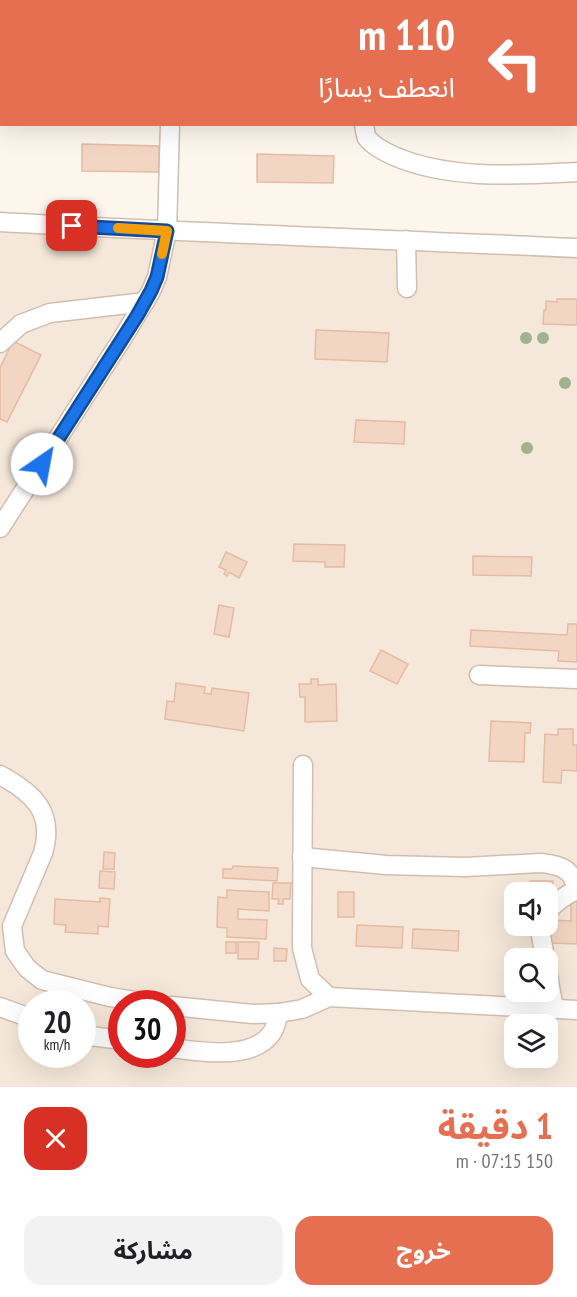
<!DOCTYPE html>
<html lang="ar">
<head>
<meta charset="utf-8">
<style>
	body { margin:0; font-family:"PT Sans Narrow","Noto Sans Arabic",sans-serif; background:#f2f2f2; color:#202124; direction:rtl; height:100vh; display:flex; flex-direction:column; font-size:22px; white-space:nowrap }
	* { box-sizing:border-box; margin:0 }
	p { font-size:20px; color:#757577 }
	.icon { flex:none; width:33px; height:33px; fill:none; stroke:currentColor; stroke-width:2; stroke-linecap:round; stroke-linejoin:round }
	.map { position:relative; height:1087px; overflow:hidden; direction:ltr }
	.drawer { display:flex; flex-direction:column; background:#fff; flex:1 }
	.drawer>* { flex:none }
	.banner { position:absolute; left:0px; top:0px; width:578px; height:126px; box-shadow:0 6px 24px #0002; direction:rtl; background:#e76f51; color:#fff; overflow:hidden }
	.fabs { position:absolute; left:504px; top:882px; display:grid; gap:12px }
	.fabs a { display:grid; place-items:center; width:54px; height:54px; border-radius:12px; background:#fff; box-shadow:0 6px 24px #0002; font-size:30px }
	.speed { position:absolute; left:18px; top:990px; display:flex; gap:12px; font-size:30px; font-weight:700; text-align:center }
	.speed>* { display:grid; place-content:center; width:78px; height:78px; border-radius:50%; background:#fff; box-shadow:0 6px 24px #0002; line-height:1 }
	.speed small { font-size:15px; font-weight:400 }
	.speed .limit { border:9px solid #d22; background:#fff; color:#111 }
	.pin { position:absolute; display:grid; place-items:center; width:51px; height:51px; color:#fff; margin:-26px; border-radius:12px; box-shadow:0 3px 9px #0006 }
	.me { position:absolute; width:66px; margin:-33px; rotate:33deg; stroke-linejoin:round; filter:drop-shadow(0 0 4px #0008) }
	.turn { display:flex; align-items:center; gap:21px; height:126px; padding:0 24px; font-size:27px }
	.turn .icon { width:78px; height:78px; stroke-width:2.5 }
	.turn b { display:block; font-size:42px; line-height:51px }
	.round { display:grid; place-items:center; flex:none; width:63px; height:63px; border-radius:18px; background:#f2f2f2 }
	.head { display:flex; align-items:center; justify-content:space-between; height:102px; padding:0 24px }
	h1 { font-size:36px; font-weight:700; line-height:45px; color:#e76f51 }
	.cta { display:flex; gap:12px; margin-top:auto; padding:12px 24px }
	.cta a { flex:1; height:69px; border-radius:18px; background:#e76f51; color:#fff; font-size:24px; font-weight:700; line-height:69px; text-align:center }
	.cta a+a { background:#f2f2f2; color:#202124 }
	.map>svg:first-child { display:block }
	.residential { fill:#f5e8da; fill-rule:evenodd }
	.building { fill:#f3d5c3; stroke:#e6bba3; stroke-width:1.5 }
	.lines { fill:none; stroke-linecap:round; stroke-linejoin:round }
	.street-casing { stroke:#d1beb0; stroke-width:21 }
	.street { stroke:#fff; stroke-width:18 }
	.tree { fill:#a0b28e }
	.route-casing { stroke:#114b97; stroke-width:15 }
	.route { stroke:#1a73e8; stroke-width:10 }
	.slow { stroke:#f59e0b; stroke-width:10 }
</style>
</head>
<body>
<div class="map">
<svg width="577" height="1087" viewBox="0 0 577 1087">
	<rect width="100%" height="100%" fill="#fdf6ec"/>
	<path class="residential" d="M 0,232 L 295,241 L 577,253 L 577,1087 L 0,1087 ZM 514,892 L 548,892 L 548,926 L 514,926 ZM 514,958 L 548,958 L 548,992 L 514,992 ZM 32,1004 L 82,1004 L 82,1054 L 32,1054 ZM 122,1004 L 172,1004 L 172,1054 L 122,1054 ZM 514,1024 L 548,1024 L 548,1058 L 514,1058 Z"/>
	<g class="building">
		<polygon points="82,144 159,146 159,172 82,171"/>
		<polygon points="257,154 334,156 333,183 257,182"/>
		<polygon points="557,299 577,299 577,325 543,324 544,310 546,310 546,301 557,302"/>
		<polygon points="316,330 389,333 387,362 315,359"/>
		<polygon points="13,341 41,355 7,422 0,419 0,368"/>
		<polygon points="356,420 405,422 404,444 354,442"/>
		<polygon points="294,544 345,545 344,567 325,567 325,562 293,561"/>
		<polygon points="226,552 247,562 239,578 229,572 227,576 224,574 226,570 219,567"/>
		<polygon points="473,556 532,557 531,576 473,575"/>
		<polygon points="219,605 234,608 229,637 214,634"/>
		<polygon points="568,624 577,624 577,662 558,661 559,651 470,646 471,630 567,635"/>
		<polygon points="381,650 408,664 397,684 370,671"/>
		<polygon points="311,679 318,679 318,685 336,684 337,721 305,722 305,697 300,697 299,684 311,684"/>
		<polygon points="176,683 205,687 204,693 211,694 212,688 249,693 244,731 165,719 167,701 174,702"/>
		<polygon points="491,721 531,723 530,733 525,733 524,762 489,761"/>
		<polygon points="558,729 573,729 573,745 577,745 577,771 562,770 561,783 543,782 545,734 558,735"/>
		<polygon points="104,852 115,853 114,869 103,869"/>
		<polygon points="233,866 278,868 277,881 223,878 223,869 232,869"/>
		<polygon points="100,871 115,872 114,889 99,888"/>
		<polygon points="530,881 553,881 552,900 548,899 548,892 529,892"/>
		<polygon points="273,883 291,883 290,899 283,899 283,904 278,904 279,899 272,899"/>
		<polygon points="227,890 269,892 269,911 238,909 238,919 267,920 266,939 227,937 227,928 217,927 218,897 227,898"/>
		<rect x="338" y="892" width="16" height="25"/>
		<polygon points="100,898 110,899 108,927 98,926 98,934 65,932 66,925 54,924 55,899 100,902"/>
		<polygon points="571,899 577,899 577,944 551,943 552,920 571,921"/>
		<polygon points="357,925 403,927 402,948 356,946"/>
		<polygon points="413,929 459,931 458,951 412,948"/>
		<rect x="226" y="942" width="10" height="11"/>
		<polygon points="238,942 259,942 258,959 238,959"/>
		<polygon points="274,948 287,949 286,961 274,961"/>
	</g>
	<g class="lines">
		<defs>
			<g id="street">
				<polyline points="374,0 374,2"/>
				<polyline points="174,2 174,0"/>
				<polyline points="576,22 577,22"/>
				<path d="M 364,124 C 365,129 365,134 367,138 C 373,146 385,152 394,156 C 449,180 518,175 577,172"/>
				<path d="M 0,222 C 192,233 385,239 577,248"/>
				<polyline points="406,240 407,288"/>
				<polyline points="0,343 21,324 50,313 145,302"/>
				<polyline points="0,528 122,339 151,291 157,277 167,231 170,124"/>
				<polyline points="479,675 577,679"/>
				<polyline points="303,765 302,948 310,979 329,997"/>
				<path d="M 0,775 C 33,793 55,812 43,853 L 12,926 L 15,951 L 27,968 L 42,980 L 110,997 L 154,1004"/>
				<path d="M 302,857 L 386,865 L 465,867 L 541,863 C 560,865 571,868 577,888"/>
				<path d="M 548,911 C 557,901 565,895 577,890"/>
				<polyline points="541,926 540,930 545,958"/>
				<polyline points="548,975 554,1009"/>
				<polyline points="172,1006 253,1014 279,1013 302,1009 329,997 577,1010"/>
				<polyline points="0,1007 22,1015 32,1021"/>
				<polyline points="82,1035 122,1040"/>
				<path d="M 172,1048 C 201,1052 255,1061 273,1031 C 276,1025 277,1019 279,1013"/>
			</g>
		</defs>
		<use href="#street" class="street-casing"/>
		<use href="#street" class="street"/>
	</g>
	<g class="tree">
		<circle cx="526" cy="338" r="6"/>
		<circle cx="543" cy="338" r="6"/>
		<circle cx="565" cy="383" r="6"/>
		<circle cx="527" cy="448" r="6"/>
	</g>
	<g class="lines">
		<defs>
			<polyline id="route" points="42,464 137,316 151,291 157,277 167,231 72,226"/>
		</defs>
		<use href="#route" class="route-casing"/>
		<use href="#route" class="route"/>
		<polyline class="slow" points="118,228 167,231 162,254"/>
	</g>
</svg>
<div class="fabs">
<a><svg class="icon" aria-label="sound" viewBox="0 0 24 24"><path d="M4 9h4l5-4v14l-5-4H4zM17 9q2 3 0 6"/></svg></a>
<a><svg class="icon" aria-label="search" viewBox="0 0 24 24"><circle cx="10" cy="10" r="6"/><path d="M15 15l6 6"/></svg></a>
<a><svg class="icon" aria-label="layers" viewBox="0 0 24 24"><path d="M12 4l9 5-9 5-9-5zM3 14l9 5 9-5"/></svg></a>
</div>
<div class="speed"><div>20<small>km/h</small></div><div class="limit">30</div></div>
<div class="pin" style="left:72px;top:226px;background:#d93025"><svg class="icon" aria-label="arrive" viewBox="0 0 24 24"><path d="M6 21V4h12l-3 4 3 4H6"/></svg></div>
<svg class="me" style="left:42px;top:464px" viewBox="-20 -20 40 40"><circle r="19" fill="#fff"/><path d="M0-13L10 11 0 6-10 11z" fill="#1a73e8"/></svg>
<div class="banner">
<div class="turn"><svg class="icon" aria-label="left" viewBox="0 0 24 24"><path d="M17 20v-9H6M10 6l-5 5 5 5"/></svg><div><b>110 m</b>انعطف يسارًا</div></div>
</div>
</div>
<section class="drawer">
<div class="head"><div><h1>1 دقيقة</h1><p>150 m · 07:15</p></div><a class="round" style="background:#d93025;color:#fff"><svg class="icon" aria-label="close" viewBox="0 0 24 24"><path d="M6 6l12 12M18 6L6 18"/></svg></a></div>
<div class="cta"><a>خروج</a><a>مشاركة</a></div>
</section>
</body>
</html>
